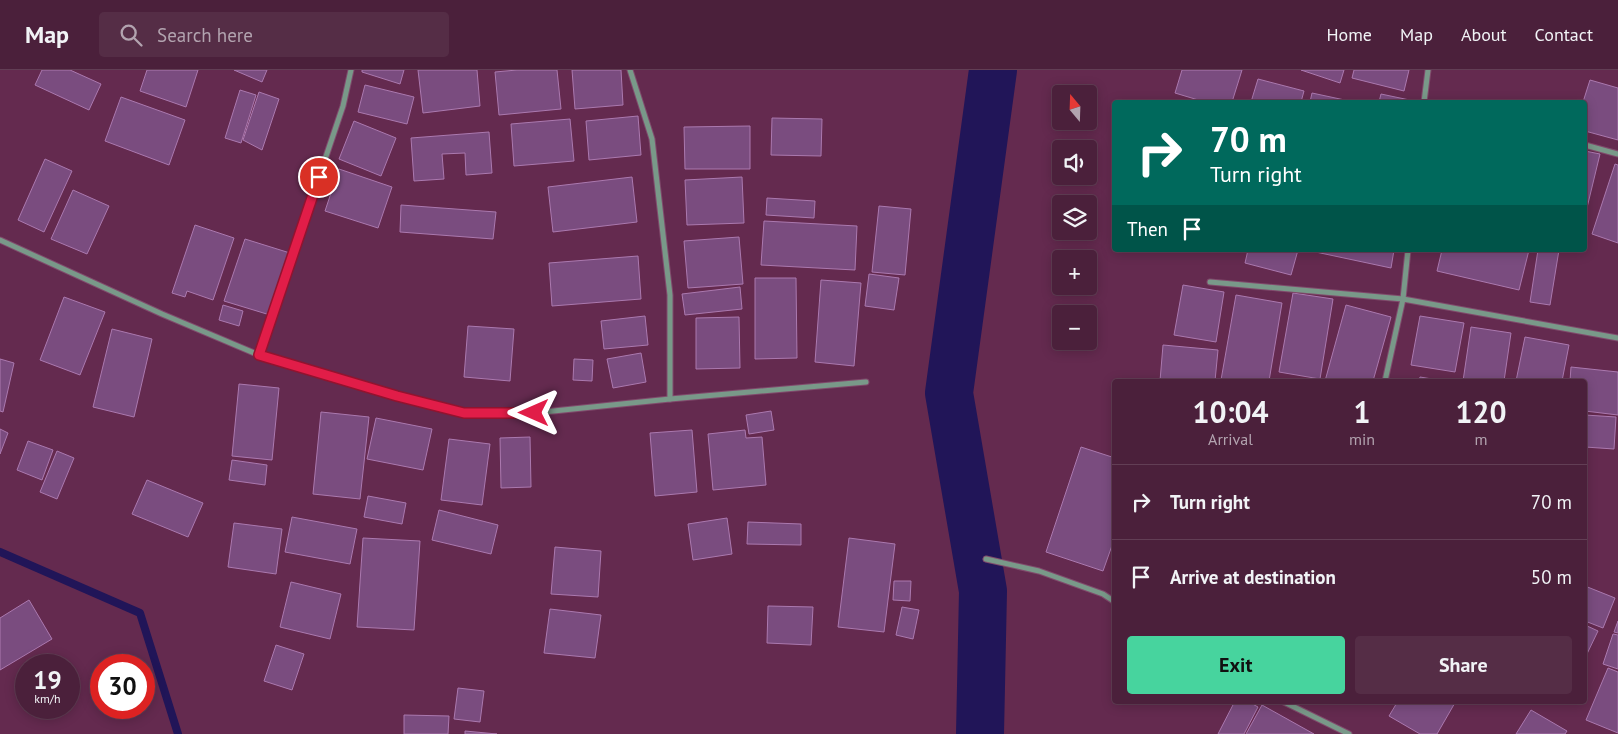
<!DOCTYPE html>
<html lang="en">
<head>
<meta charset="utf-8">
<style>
	body { margin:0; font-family:"PT Sans",sans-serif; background:#552d46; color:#f1f3f6; height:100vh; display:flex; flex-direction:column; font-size:19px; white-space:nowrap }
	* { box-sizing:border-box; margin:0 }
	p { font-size:16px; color:#b2a3af }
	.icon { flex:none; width:28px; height:28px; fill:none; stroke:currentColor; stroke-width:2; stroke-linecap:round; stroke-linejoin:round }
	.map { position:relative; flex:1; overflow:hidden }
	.drawer { position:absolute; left:1112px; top:309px; width:475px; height:325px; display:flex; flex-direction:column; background:#4b203b; border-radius:5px; box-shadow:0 2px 12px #0003,0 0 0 1px #623e55 }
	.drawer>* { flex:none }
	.banner { position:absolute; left:1112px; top:30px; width:475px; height:152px; border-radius:5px; box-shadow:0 2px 12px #0003,0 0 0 1px #623e55; background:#00695c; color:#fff; overflow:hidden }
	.needle { width:32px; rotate:341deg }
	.fabs { position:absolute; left:1052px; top:15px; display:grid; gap:10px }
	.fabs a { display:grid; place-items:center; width:45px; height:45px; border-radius:5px; background:#4b203b; box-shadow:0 2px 12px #0003,0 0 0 1px #623e55; font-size:25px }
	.speed { position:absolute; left:15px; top:584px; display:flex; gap:10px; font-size:25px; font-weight:700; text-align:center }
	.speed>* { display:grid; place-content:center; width:65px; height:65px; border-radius:50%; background:#4b203b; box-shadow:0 2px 12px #0003,0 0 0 1px #623e55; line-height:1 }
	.speed small { font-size:12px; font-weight:400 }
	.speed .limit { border:8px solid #d22; background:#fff; color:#111 }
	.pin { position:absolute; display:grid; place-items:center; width:42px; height:42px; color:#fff; margin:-21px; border:2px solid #fff; border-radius:50%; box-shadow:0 1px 5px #0007 }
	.me { position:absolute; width:55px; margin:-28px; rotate:270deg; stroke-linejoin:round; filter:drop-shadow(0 0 4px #0008) }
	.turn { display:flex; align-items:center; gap:18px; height:105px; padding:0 15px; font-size:22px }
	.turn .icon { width:65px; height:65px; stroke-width:2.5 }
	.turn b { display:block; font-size:35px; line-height:42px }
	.then { display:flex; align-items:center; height:48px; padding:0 15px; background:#0003; gap:10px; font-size:19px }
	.eta { display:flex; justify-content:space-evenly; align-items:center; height:85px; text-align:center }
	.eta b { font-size:30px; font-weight:700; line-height:35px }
	.primary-button { display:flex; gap:10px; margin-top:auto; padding:10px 15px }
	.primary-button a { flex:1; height:58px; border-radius:5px; background:#47d49e; color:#111; font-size:20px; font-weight:700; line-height:58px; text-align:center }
	.primary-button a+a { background:#552d46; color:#f1f3f6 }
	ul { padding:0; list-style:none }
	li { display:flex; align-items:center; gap:15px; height:75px; padding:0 15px; border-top:1px solid #623e55 }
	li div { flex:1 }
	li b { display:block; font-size:19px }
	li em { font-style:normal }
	header { display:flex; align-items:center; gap:30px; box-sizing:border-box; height:70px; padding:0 25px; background:#4b203b; border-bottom:1px solid #623e55 }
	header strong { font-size:24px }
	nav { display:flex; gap:28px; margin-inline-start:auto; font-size:18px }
	.search { width:350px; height:45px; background:#552d46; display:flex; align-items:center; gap:12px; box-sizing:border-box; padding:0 18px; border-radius:5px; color:#b2a3af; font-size:19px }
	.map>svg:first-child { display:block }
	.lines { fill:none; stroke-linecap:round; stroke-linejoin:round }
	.stream { stroke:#211558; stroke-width:8 }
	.river { stroke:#211558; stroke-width:48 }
	.building { fill:#7a4c7f; stroke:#ab79af }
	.street-casing { stroke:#804a6c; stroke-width:7 }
	.street { stroke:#799989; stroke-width:5 }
	.route-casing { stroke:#92132f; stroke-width:12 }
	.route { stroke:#e11d48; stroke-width:9 }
</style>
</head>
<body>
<header>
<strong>Map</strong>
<div class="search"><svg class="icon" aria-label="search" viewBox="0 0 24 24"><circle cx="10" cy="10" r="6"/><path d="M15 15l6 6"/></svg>Search here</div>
<nav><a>Home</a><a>Map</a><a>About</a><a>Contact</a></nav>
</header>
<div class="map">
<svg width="1618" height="664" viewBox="0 0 1618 664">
	<rect width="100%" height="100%" fill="#642a4f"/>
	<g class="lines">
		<polyline class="stream" points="0,482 140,543 178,664"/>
		<polyline class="river" points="980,664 983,521 949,323 993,0"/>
	</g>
	<g class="building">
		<polygon points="42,0 70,0 101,14 89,40 35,15"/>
		<polygon points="147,0 198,0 186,37 140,21"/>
		<polygon points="234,0 267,0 262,12"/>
		<polygon points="362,0 404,0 400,14 362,2"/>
		<polygon points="418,0 477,0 480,36 423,43"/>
		<polygon points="517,0 557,0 561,39 499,45 495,2"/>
		<polygon points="572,0 621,0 623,35 575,39"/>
		<polygon points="1182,0 1242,0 1232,32 1205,32 1175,23"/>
		<polygon points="1301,0 1344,0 1340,13"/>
		<polygon points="1354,0 1409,0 1404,21 1352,8"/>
		<polygon points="1258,9 1304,21 1301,32 1251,32"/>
		<polygon points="1590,10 1618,18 1618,70 1585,61 1585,32 1583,32"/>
		<polygon points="365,15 414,27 407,54 358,42"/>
		<polygon points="240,20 256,25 241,73 225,68"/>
		<polygon points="259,22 279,29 262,80 243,70"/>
		<polygon points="1312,23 1354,32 1310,32"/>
		<polygon points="1381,24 1419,32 1379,32"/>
		<polygon points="121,27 185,50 169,95 105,71"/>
		<polygon points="638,46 641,85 589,90 586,51"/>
		<polygon points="772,48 822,49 821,86 771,85"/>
		<polygon points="570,49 574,91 514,96 511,54"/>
		<polygon points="354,51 396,68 381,106 339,89"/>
		<polygon points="750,56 750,99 685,99 684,57"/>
		<polygon points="489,62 492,103 466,105 465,83 442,84 444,109 414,111 411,68"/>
		<polygon points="1585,81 1600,84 1585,146"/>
		<polygon points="45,89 72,101 44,162 18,150"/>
		<polygon points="1615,94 1618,95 1618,173 1592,164"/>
		<polygon points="339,99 392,117 378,158 325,141"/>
		<polygon points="632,107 637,152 553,162 548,117"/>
		<polygon points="742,107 744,153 687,155 685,110"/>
		<polygon points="73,120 109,136 87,184 51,169"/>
		<polygon points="767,128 815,131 814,148 766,145"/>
		<polygon points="401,135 496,142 493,169 400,162"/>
		<polygon points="879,136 911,139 905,205 872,202"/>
		<polygon points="764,151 857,156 855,200 761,195"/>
		<polygon points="195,155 234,168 213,230 187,221 185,227 172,223"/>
		<polygon points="739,167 743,214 688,218 684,171"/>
		<polygon points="245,169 290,183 270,245 224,231"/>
		<polygon points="1248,180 1298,180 1291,205 1245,193"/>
		<polygon points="1311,180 1394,180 1391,198 1311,181"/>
		<polygon points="1442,180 1529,180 1519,220 1437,201"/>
		<polygon points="1538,180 1559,180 1550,235 1530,232"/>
		<polygon points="638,186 641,229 552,236 549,193"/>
		<polygon points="869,204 899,208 894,240 865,236"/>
		<polygon points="755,208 796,208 797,288 755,289"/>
		<polygon points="821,210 861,213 854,296 815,292"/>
		<polygon points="1183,215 1224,222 1216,272 1174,265"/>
		<polygon points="740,217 742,239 685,245 682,224"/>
		<polygon points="1293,223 1333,229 1320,309 1279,302"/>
		<polygon points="1236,225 1282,233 1269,311 1221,310"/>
		<polygon points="64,227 105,242 80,305 40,290"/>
		<polygon points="223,235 243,241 239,256 219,250"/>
		<polygon points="1346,235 1391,247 1373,311 1325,311"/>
		<polygon points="645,246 648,275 604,279 601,251"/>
		<polygon points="1420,246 1464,253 1455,302 1411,295"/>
		<polygon points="739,247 740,298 696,299 696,248"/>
		<polygon points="468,256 514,259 510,311 464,307"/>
		<polygon points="1471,257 1511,263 1504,311 1463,311"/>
		<polygon points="112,259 152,269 134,347 93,337"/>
		<polygon points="1525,267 1569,275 1562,311 1516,311"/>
		<polygon points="1163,275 1218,280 1215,311 1160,311"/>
		<polygon points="641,283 646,312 613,318 607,289"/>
		<polygon points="0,289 14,293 3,342 0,341"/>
		<polygon points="574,289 593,290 592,311 573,310"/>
		<polygon points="1571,297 1618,302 1618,345 1585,341 1585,311 1570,311"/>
		<polygon points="1420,307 1444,311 1419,311"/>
		<polygon points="239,314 279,318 272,390 232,386"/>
		<polygon points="771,341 774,360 749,364 746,345"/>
		<polygon points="321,342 369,347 360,429 313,424"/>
		<polygon points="1585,345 1616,347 1614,379 1585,377"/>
		<polygon points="376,348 432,359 423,400 367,389"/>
		<polygon points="0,359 8,363 0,384"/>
		<polygon points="692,360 697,422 655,426 650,363"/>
		<polygon points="745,360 746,368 762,367 766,415 713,420 708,364"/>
		<polygon points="530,367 531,417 501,418 500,368"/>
		<polygon points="449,369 490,374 482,435 441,430"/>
		<polygon points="28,371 53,380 42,410 17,400"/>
		<polygon points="1081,377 1115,388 1115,467 1103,501 1046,482"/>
		<polygon points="57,381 74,388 57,429 40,422"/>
		<polygon points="232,390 267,395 265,415 229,410"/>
		<polygon points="147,410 203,433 188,467 132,444"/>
		<polygon points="368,426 406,433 402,454 364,447"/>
		<polygon points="439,440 498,455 491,484 432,470"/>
		<polygon points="292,447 357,459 350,494 285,482"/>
		<polygon points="727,448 732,484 693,490 688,454"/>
		<polygon points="748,452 801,454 801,475 747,474"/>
		<polygon points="234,453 282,459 276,504 228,497"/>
		<polygon points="363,468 420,471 414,560 357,557"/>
		<polygon points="849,468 895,474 884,562 838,557"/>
		<polygon points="555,477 601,481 598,527 551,524"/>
		<polygon points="894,511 911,511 910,531 893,530"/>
		<polygon points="291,512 341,524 330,569 280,557"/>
		<polygon points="1585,516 1615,528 1603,558 1585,551"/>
		<polygon points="29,530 52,569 0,600 0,548"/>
		<polygon points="768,536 813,537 811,575 767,573"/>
		<polygon points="902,537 919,540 913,569 896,565"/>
		<polygon points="550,539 601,545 595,588 544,583"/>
		<polygon points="1618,551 1618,563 1614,562"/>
		<polygon points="1585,555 1598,561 1585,588"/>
		<polygon points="1613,564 1618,565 1618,599 1603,594"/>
		<polygon points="276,575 304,584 292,620 264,611"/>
		<polygon points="1608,598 1618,602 1618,663 1586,650"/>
		<polygon points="458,618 484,621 480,652 454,649"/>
		<polygon points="1235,631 1247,631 1258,637 1244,664 1218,664"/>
		<polygon points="1398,631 1456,631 1437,664 1420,664 1389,646"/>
		<polygon points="1262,635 1314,664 1246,664"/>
		<polygon points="1531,640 1567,661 1565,664 1516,664"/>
		<polygon points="404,645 449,646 448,664 404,664"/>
		<polygon points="465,661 497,664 465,664"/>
	</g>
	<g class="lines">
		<defs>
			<g id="street">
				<polyline points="630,0 652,69 670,225 670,329"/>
				<polyline points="1424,32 1428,0"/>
				<polyline points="1585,75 1618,84"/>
				<polyline points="0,170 162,244 259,285 397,326 464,343 534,343 670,329 866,312"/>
				<polyline points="1210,212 1403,229 1618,268"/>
				<polyline points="259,285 343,36 351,0"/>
				<polyline points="1385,311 1403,229 1408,180"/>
				<polyline points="986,489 1039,501 1103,524 1115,532"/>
				<polyline points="1282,631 1349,664"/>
			</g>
		</defs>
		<use href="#street" class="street-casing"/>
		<use href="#street" class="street"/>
	</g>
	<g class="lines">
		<defs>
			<polyline id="route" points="319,107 259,285 397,326 464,343 534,343"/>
		</defs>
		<use href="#route" class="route-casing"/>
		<use href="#route" class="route"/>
	</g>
</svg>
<div class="fabs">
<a><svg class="needle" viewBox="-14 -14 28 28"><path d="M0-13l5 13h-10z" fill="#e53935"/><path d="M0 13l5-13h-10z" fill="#b2a3af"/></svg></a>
<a><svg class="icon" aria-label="sound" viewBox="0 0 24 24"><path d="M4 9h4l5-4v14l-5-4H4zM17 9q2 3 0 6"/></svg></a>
<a><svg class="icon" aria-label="layers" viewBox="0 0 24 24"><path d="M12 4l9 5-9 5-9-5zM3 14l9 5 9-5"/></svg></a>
<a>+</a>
<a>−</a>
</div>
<div class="speed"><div>19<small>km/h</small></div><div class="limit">30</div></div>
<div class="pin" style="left:319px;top:107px;background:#d93025"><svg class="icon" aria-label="arrive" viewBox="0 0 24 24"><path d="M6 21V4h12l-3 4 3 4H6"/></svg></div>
<svg class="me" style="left:534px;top:343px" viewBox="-20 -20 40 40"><path d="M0-17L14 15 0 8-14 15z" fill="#e11d48" stroke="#fff" stroke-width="4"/></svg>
<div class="banner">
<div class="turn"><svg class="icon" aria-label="right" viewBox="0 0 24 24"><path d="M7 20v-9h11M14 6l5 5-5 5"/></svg><div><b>70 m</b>Turn right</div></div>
<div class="then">Then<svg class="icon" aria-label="arrive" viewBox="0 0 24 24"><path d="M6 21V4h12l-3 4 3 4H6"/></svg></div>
</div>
<section class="drawer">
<div class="eta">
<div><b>10:04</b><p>Arrival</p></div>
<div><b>1</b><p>min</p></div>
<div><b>120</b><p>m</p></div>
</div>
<ul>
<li><svg class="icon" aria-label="right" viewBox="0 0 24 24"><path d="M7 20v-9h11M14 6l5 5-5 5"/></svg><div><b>Turn right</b></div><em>70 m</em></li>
<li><svg class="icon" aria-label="arrive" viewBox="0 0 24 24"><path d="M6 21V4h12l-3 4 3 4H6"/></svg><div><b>Arrive at destination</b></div><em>50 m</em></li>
</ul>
<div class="primary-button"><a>Exit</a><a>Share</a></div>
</section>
</div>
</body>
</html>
